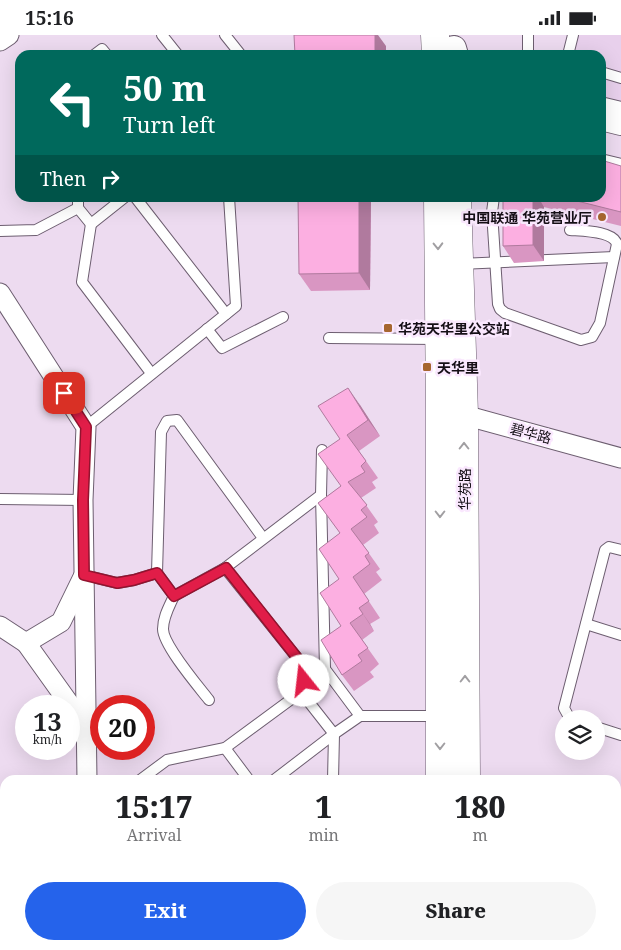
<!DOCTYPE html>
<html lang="en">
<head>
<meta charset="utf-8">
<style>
	body { margin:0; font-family:"Noto Serif","Noto Sans SC",serif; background:#f6f6f6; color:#202124; height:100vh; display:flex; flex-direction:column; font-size:19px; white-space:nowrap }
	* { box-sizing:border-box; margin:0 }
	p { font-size:16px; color:#757577 }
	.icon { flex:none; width:28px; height:28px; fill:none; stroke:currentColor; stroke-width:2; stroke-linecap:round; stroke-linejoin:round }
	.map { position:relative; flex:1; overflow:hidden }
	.drawer { position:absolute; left:0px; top:740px; width:621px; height:175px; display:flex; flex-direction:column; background:#fff; border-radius:15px 15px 0 0; box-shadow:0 5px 20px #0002 }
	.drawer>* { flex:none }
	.hud { position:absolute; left:15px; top:15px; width:591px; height:152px; border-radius:15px; box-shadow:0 5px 20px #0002; background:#00695c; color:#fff; overflow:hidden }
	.tools { position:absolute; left:555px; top:675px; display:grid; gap:10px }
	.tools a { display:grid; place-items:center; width:50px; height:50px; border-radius:50%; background:#fff; box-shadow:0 5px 20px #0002; font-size:25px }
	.speed { position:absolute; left:15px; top:660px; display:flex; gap:10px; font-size:25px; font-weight:700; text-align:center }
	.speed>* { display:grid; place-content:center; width:65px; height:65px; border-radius:50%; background:#fff; box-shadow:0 5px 20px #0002; line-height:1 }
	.speed small { font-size:12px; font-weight:400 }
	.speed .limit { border:8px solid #d22; background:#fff; color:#111 }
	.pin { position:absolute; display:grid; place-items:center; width:42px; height:42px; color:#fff; margin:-21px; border-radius:10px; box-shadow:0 2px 8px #0006 }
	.me { position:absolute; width:55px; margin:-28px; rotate:344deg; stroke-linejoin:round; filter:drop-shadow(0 0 4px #0008) }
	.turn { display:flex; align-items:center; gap:18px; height:105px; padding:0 25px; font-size:22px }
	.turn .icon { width:65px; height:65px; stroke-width:2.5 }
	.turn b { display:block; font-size:35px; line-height:42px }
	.then { display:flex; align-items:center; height:48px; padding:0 25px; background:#0003; gap:10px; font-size:19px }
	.eta { display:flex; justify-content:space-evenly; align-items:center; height:85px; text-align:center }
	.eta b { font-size:30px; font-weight:800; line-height:35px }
	.action { display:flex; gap:10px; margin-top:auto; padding:10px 25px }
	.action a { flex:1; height:58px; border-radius:30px; background:#2563eb; color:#fff; font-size:20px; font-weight:800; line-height:58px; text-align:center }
	.action a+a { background:#f6f6f6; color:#202124 }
	.status { display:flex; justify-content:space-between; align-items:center; height:35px; padding:0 25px; background:#fff; direction:ltr }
	.status svg { height:14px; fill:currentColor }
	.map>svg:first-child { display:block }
	.built { fill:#e8d0ec }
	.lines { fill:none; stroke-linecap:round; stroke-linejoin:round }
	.service-casing { stroke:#6d5e70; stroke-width:12 }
	.minor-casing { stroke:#6d5e70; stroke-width:21 }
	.tertiary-casing { stroke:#6d5e70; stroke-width:26 }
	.secondary-casing { stroke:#6d5e70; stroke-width:29 }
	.service { stroke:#fff; stroke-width:10 }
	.minor { stroke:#fff; stroke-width:19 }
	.tertiary { stroke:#fff; stroke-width:24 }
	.secondary { stroke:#fff; stroke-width:28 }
	.wall { fill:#d996c2 }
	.shaded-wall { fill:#b07a9e }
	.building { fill:#fcafe1; stroke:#b07a9e }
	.oneway { stroke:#a19fa2 }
	.route-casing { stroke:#92132f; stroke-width:12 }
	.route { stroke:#e11d48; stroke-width:9 }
	.poi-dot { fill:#a66630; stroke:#fae8fe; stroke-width:2 }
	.labels { text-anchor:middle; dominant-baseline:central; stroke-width:5; stroke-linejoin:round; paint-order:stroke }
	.poi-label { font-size:14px; font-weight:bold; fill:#150f16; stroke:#fae8fe; text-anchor:start }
	.street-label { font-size:14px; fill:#150f16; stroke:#fae8fe }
</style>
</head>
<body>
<div class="status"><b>15:16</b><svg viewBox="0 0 49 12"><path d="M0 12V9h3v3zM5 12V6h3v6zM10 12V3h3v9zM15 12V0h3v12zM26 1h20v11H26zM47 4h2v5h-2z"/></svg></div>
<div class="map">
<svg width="621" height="915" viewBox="0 0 621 915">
	<rect width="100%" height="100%" fill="#eddbf0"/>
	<polygon class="built" points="576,0 621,0 621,71 601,66 601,20 571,20"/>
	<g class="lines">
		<defs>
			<g id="service">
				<polyline points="162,0 178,20"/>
				<polyline points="225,0 241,20"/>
				<polyline points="94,20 102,14 107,20"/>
				<polyline points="528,20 528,0"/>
				<polyline points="568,20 573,0"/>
				<polyline points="601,37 621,43"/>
				<polyline points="601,67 621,72"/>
				<polyline points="601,124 621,129"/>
				<polyline points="78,162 78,173"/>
				<polyline points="135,162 226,279"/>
				<path d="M 494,162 L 492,177 L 498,269 L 500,274 L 505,278 L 581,305 L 592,302 L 600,288 L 617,209 C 613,196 583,196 570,195"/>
				<polyline points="91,189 82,247 151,338"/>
				<polyline points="0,196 36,195 78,173 91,189 125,162"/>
				<polyline points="460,229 614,222"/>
				<polyline points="207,294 222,313 283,282"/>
				<polyline points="329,303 437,304"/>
				<polyline points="86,392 236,271 229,162"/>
				<polyline points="322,415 321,460 325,634"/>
				<polyline points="0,464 83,465"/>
				<polyline points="225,533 306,634"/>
				<polyline points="157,538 161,397 167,386 177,385 263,503"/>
				<polyline points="84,540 117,548 134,545 157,538 174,561 225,533 321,460"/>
				<path d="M 174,561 C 169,572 163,582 163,594 C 163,610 198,651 209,665"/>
				<polyline points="586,589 621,600"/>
				<polyline points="301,657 306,634 325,634 360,681"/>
				<polyline points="570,684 564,673 605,515 609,512 621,515"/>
				<polyline points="596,692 621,700"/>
				<polyline points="225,713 249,745"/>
				<polyline points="140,745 167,725 225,713 301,657 334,699 360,681 439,681"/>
				<polyline points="274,745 334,699"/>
				<polyline points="333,745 334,699"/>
				<polyline points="616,797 621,798"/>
				<polyline points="616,887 621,889"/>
				<polyline points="260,910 264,915"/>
				<polyline points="332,910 332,915"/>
				<polyline points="602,910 619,915"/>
				<polyline points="164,915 164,910"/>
				<polyline points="181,915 188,910"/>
				<polyline points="580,915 584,910"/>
			</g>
			<g id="minor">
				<polyline points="0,6 9,0"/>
				<polyline points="0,258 86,392 83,465 87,745"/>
				<polyline points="453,377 621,423"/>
				<polyline points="83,542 61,587 26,608 86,692"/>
				<polyline points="0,591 26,608"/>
				<polyline points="90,910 90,915"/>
			</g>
			<g id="tertiary">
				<polyline points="454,13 456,20"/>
				<polyline points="601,83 621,88"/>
			</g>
			<g id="secondary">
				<polyline points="435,0 436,20"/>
				<polyline points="438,162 440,375 440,745"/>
				<polyline points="457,162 464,380 466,745"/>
				<polyline points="467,910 467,915"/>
				<polyline points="440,915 440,910"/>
			</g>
		</defs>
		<use href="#service" class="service-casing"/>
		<use href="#minor" class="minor-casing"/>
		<use href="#tertiary" class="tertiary-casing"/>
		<use href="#secondary" class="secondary-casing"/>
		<use href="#service" class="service"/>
		<use href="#minor" class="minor"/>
		<use href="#tertiary" class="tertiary"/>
		<use href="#secondary" class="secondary"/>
	</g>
	<g class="wall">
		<polygon points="621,131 621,191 544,172 544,226 514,228 503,211 503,162 601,162"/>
		<polygon points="298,162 371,162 370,255 311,256 299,239"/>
		<polygon points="360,370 380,401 359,416 378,443 372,447 376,453 361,463 378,487 374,490 379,498 363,510 380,534 376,537 382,545 364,559 380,583 370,589 374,596 362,605 379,629 370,637 374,642 354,656 342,640 341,591 339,544 340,498 318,468 341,451 340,404"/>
	</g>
	<g class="shaded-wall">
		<polygon points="375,0 378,0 386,11 386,20 375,20"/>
		<polygon points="359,162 371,162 370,255 359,238"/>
		<polygon points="533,162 538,162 544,172 544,226 533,210"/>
		<polygon points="348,353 360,370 380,401 368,385"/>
		<polygon points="359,573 370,589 374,596 363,579"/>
	</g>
	<g class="building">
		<polygon points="294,0 375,0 375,20 295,20"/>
		<polygon points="601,125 621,131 621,177 561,162 601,162"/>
		<polygon points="298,162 359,162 359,238 299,239"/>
		<polygon points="503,162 533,162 533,210 503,211"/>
		<polygon points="348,353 368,385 347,400 366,426 361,431 365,437 348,447 367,470 361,475 367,482 351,494 369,518 365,521 370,529 353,542 369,566 359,573 363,579 350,588 368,613 358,620 362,626 342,640 321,605 341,591 320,558 339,544 319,514 340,498 318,468 341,451 318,419 340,404 318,371"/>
	</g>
	<defs><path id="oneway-chevron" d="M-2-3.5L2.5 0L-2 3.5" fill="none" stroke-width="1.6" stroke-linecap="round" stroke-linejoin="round" transform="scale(1.25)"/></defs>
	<g class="oneway">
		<use href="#oneway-chevron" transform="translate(438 211) rotate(89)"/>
		<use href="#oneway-chevron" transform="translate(464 411) rotate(-90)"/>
		<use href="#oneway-chevron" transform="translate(440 479) rotate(90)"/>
		<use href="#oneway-chevron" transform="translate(465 644) rotate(-90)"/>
		<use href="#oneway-chevron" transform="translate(440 711) rotate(90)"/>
	</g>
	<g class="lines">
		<defs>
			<polyline id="route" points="64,358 86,392 83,465 84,540 117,548 134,545 157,538 174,561 226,533 306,634 304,646"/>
		</defs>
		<use href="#route" class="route-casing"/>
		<use href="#route" class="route"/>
	</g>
	<g class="poi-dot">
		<circle cx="602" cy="182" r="5"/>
		<rect x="383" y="288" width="10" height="10" rx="2.5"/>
		<rect x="422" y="327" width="10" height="10" rx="2.5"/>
	</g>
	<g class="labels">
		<g class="poi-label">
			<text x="592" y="182" text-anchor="end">中国联通 华苑营业厅</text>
			<text x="398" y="293">华苑天华里公交站</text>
			<text x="437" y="332">天华里</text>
		</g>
		<g class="street-label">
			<text transform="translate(531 398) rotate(15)">碧华路</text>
			<text transform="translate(464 454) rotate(-90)">华苑路</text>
		</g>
	</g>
</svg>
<div class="tools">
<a><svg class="icon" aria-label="layers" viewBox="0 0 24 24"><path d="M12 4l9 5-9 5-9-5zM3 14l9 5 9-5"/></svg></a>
</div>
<div class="speed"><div>13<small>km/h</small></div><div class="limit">20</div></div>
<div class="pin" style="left:64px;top:358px;background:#d93025"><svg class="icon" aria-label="arrive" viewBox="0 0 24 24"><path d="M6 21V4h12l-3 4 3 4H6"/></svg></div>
<svg class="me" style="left:304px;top:646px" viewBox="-20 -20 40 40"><circle r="19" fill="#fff"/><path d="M0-13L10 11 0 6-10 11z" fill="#e11d48"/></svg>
<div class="hud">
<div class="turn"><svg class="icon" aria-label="left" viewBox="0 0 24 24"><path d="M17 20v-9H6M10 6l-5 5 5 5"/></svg><div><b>50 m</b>Turn left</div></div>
<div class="then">Then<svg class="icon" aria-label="right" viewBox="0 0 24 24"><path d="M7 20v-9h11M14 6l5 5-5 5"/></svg></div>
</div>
<section class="drawer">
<div class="eta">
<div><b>15:17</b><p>Arrival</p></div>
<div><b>1</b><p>min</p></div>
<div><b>180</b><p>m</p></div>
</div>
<div class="action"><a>Exit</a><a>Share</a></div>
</section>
</div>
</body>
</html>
